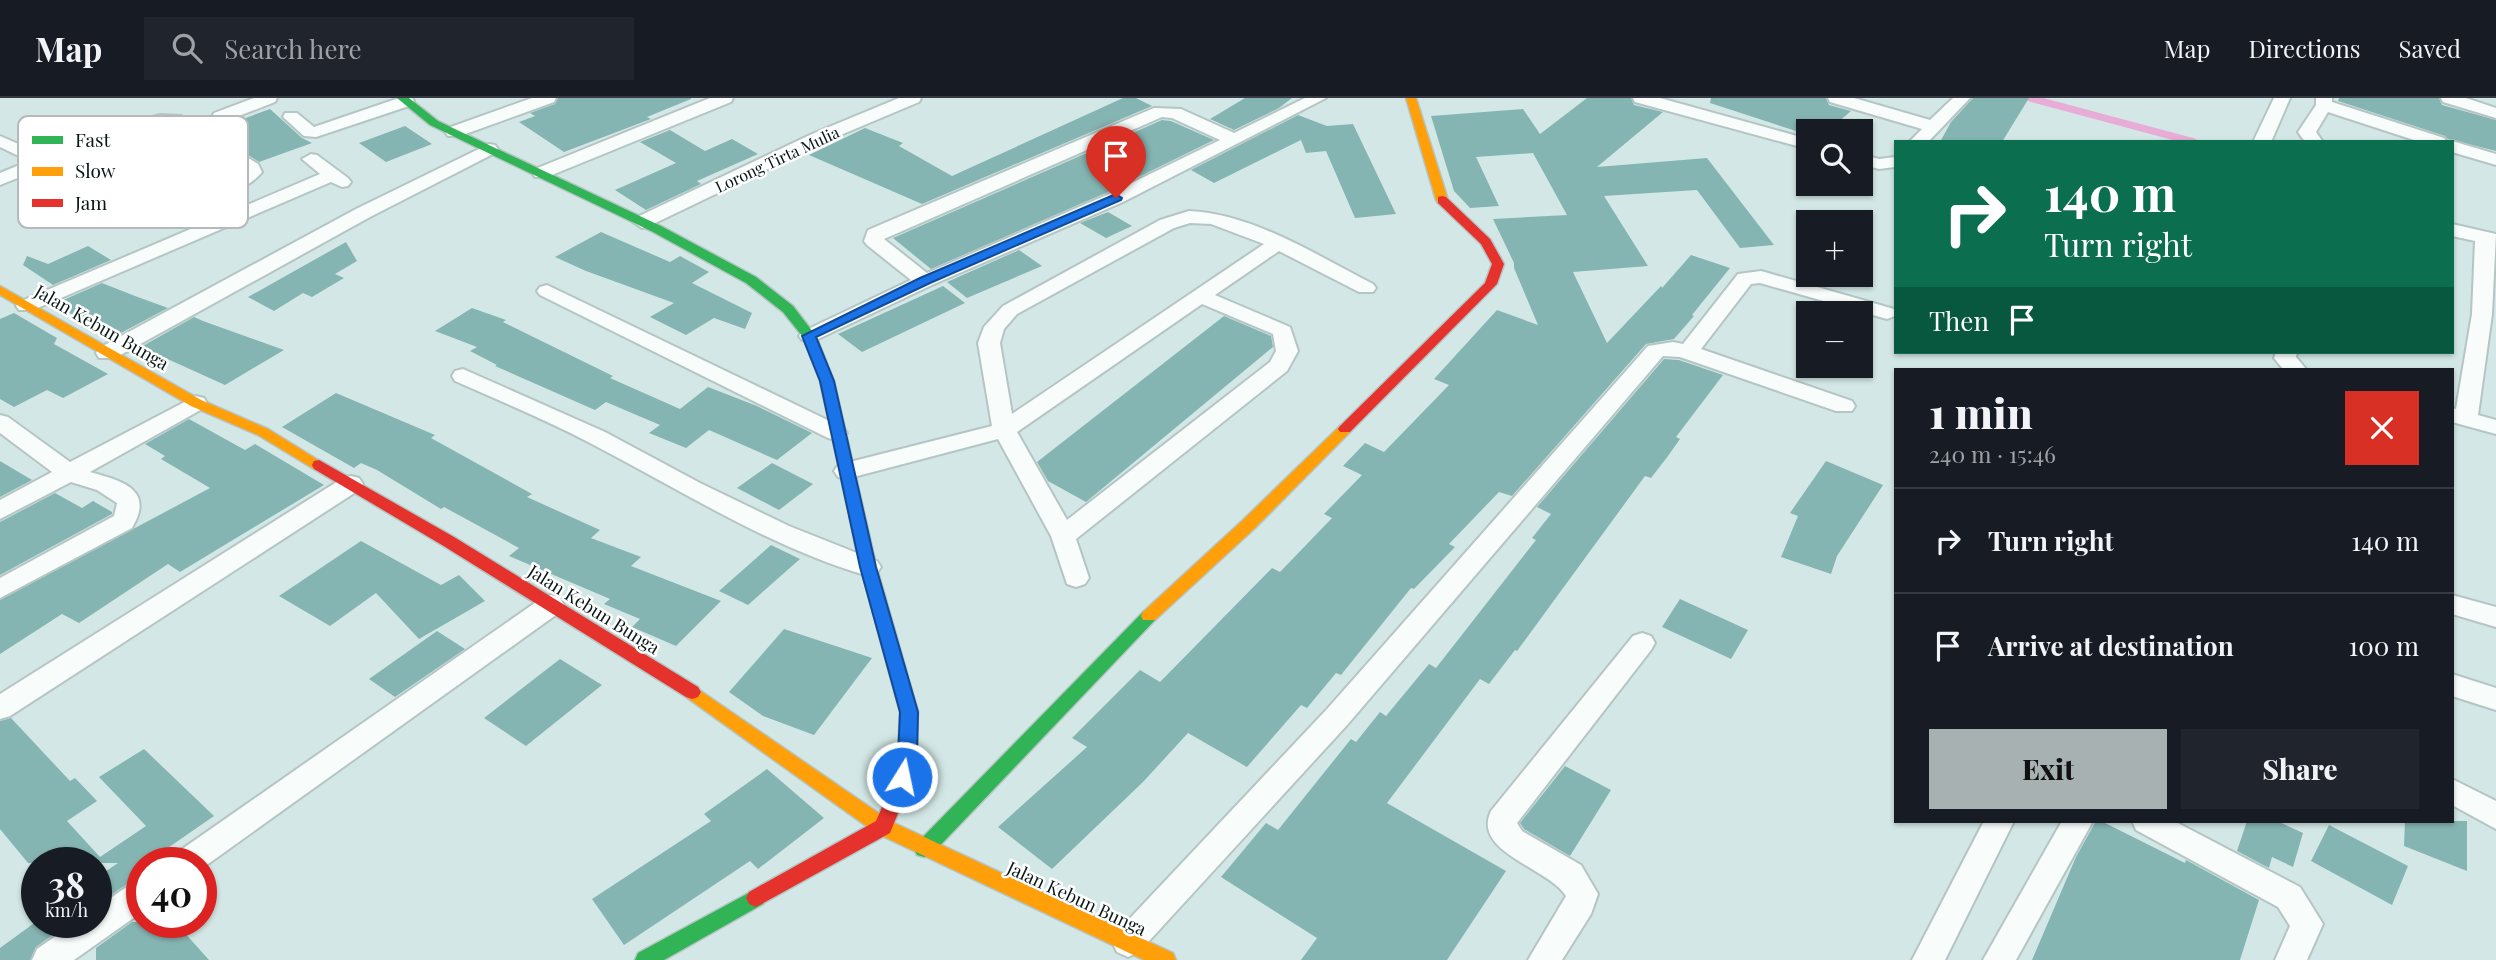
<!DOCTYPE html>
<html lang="en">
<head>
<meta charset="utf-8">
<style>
	body { margin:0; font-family:"Playfair Display",serif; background:#20242c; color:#f1f3f6; height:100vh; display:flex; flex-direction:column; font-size:26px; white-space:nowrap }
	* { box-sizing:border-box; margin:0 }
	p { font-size:23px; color:#9ea1a6 }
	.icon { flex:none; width:38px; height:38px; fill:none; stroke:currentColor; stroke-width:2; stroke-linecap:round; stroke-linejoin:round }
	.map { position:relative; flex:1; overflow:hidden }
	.details { position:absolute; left:1894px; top:270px; width:560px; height:455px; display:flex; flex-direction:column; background:#171b24; border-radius:0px; box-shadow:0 2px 5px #0004 }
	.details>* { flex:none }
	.hud { position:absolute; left:1894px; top:42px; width:560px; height:214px; border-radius:0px; box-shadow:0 2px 5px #0004; background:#0b6e4f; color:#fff; overflow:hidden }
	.buttons { position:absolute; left:1796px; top:21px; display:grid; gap:14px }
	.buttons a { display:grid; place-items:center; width:77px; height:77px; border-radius:0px; background:#171b24; box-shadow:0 2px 5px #0004; font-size:35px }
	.speed { position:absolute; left:21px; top:749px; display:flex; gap:14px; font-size:35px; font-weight:700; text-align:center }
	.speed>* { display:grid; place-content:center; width:91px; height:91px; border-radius:50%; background:#171b24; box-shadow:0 2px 5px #0004; line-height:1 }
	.speed small { font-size:18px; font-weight:400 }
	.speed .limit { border:10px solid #d22; background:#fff; color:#111 }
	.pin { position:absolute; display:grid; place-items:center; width:60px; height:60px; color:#fff; margin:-72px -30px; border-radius:50% 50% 50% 0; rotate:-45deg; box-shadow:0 0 7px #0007 }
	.pin .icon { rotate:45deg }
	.me { position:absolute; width:77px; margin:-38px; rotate:10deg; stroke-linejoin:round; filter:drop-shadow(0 0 5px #0008) }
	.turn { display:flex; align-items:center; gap:24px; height:147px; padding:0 35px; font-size:32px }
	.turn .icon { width:91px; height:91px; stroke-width:2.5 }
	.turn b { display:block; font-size:49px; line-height:60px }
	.then { display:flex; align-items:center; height:66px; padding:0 35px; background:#0003; gap:14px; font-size:26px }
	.round { display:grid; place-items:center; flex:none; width:74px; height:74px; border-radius:0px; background:#20242c }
	.summary { display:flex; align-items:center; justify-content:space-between; height:119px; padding:0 35px }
	h1 { font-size:42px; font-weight:800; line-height:52px }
	.primary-button { display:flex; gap:14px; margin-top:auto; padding:14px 35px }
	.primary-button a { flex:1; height:80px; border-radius:0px; background:#a8b1b2; color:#111; font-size:28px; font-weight:800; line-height:80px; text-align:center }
	.primary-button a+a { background:#20242c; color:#f1f3f6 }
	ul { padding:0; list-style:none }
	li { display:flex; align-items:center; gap:21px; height:105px; padding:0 35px; border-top:2px solid #363941 }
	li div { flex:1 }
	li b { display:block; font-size:26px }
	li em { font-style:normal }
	header { display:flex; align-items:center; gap:42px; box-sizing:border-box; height:98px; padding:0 35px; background:#171b24; border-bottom:2px solid #363941 }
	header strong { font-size:33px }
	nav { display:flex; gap:38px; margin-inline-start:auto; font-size:24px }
	.search { width:490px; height:63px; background:#20242c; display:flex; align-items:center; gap:18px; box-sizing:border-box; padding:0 24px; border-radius:0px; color:#9ea1a6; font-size:26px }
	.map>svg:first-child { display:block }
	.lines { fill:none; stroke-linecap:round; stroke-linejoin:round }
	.stream { stroke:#e7add6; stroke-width:7 }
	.building { fill:#85b5b2 }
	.street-casing { stroke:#b4c5c3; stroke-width:4 }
	.fast-casing { stroke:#b4c5c3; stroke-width:3 }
	.slow-casing { stroke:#b4c5c3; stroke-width:3 }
	.jam-casing { stroke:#b4c5c3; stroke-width:3 }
	.street { fill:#f8fcfb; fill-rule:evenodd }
	.fast { fill:#30b455; fill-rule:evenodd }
	.slow { fill:#ff9f0a; fill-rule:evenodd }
	.jam { fill:#e5322d; fill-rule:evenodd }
	.route { fill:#1a73e8; stroke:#114b97; stroke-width:2 }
	.labels { text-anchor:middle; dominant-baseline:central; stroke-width:5; stroke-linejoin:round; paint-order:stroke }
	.far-street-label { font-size:16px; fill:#081716; stroke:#fff }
	.street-label { font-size:18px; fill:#081716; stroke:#fff }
	.key { fill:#fff; stroke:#b5b9b9; stroke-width:2 }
	.key-label { font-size:19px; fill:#081716 }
</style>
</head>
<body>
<header>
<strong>Map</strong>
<div class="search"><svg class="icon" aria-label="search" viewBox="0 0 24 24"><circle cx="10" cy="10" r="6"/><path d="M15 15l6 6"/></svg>Search here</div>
<nav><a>Map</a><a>Directions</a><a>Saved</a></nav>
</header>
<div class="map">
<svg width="2496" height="862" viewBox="0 0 2496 862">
	<rect width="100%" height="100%" fill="#d3e8e6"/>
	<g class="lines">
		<polyline class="stream" points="2030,0 2194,44"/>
	</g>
	<g class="building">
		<polygon points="558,0 691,0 691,1 647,19 651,21 564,54 519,24 535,18 530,15 555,6"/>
		<polygon points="1123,0 1136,0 1152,8 922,106 809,57 865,30 903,45 899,48 952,78"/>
		<polygon points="1245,0 1292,0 1279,10 1234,32 1210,21"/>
		<polygon points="1587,0 1631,0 1634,7 1663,14 1597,69 1707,60 1774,147 1740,150 1697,92 1604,98 1648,168 1573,174 1607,245 1661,188 1662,190 1691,157 1730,170 1692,217 1694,218 1674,241 1646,246 1512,398 1499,394 1449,446 1455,449 1414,491 1411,490 1341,577 1336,575 1307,610 1301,607 1247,669 1188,635 1143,684 1052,771 998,729 1087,649 1072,640 1140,572 1160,584 1272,470 1280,474 1332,420 1324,416 1362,377 1343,368 1365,345 1384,354 1449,287 1434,281 1497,212 1538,227 1514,170 1514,165 1493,121 1567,117 1533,55 1476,59 1499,108 1470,110 1454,93 1431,18 1523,11 1540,36"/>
		<polygon points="1711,0 1826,0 1829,7 1851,13 1828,33 1796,33 1710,5"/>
		<polygon points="1973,0 2029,0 2002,44 1940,44 1951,24"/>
		<polygon points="2339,0 2439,0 2442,7 2496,22 2496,53 2448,41 2445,38 2338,3"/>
		<polygon points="270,11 302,40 312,45 259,64 210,33"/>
		<polygon points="1298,17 1327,28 1353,26 1396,116 1355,120 1326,53 1306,55 1301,42 1214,85 1191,72"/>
		<polygon points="1162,22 1171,23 1214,42 1108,94 931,171 893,140"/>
		<polygon points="405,28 432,46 386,64 359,45"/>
		<polygon points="670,32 705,53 732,41 758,56 697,83 701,86 646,112 615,92 676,65 640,44"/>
		<polygon points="1108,114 1132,128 1106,140 1080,125"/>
		<polygon points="601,134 670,164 680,158 709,174 692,185 752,215 745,231 714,220 686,237 650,219 674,205 586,173 555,159"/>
		<polygon points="346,144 357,163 335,176 344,180 312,199 303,195 274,213 248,199"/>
		<polygon points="88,148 111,162 53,187 23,167 27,158 48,166"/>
		<polygon points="1019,152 1042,168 967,200 947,184"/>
		<polygon points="102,185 135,198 168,210 117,237 52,207"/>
		<polygon points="943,188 965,205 862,254 838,236"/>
		<polygon points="472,210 506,222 503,224 613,278 610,280 680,311 708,289 757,308 812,335 777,362 709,332 686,350 649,335 660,327 606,304 595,312 495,268 497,267 470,253 477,249 435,233"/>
		<polygon points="14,215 57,240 54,246 108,276 63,300 47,292 14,309 0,301 0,221"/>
		<polygon points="1224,218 1271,238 1273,249 1086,404 1048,383 1037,364"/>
		<polygon points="194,219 203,223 284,252 225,287 141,249"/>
		<polygon points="1664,261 1679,262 1723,277 1676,339 1680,341 1668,358 1651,380 1645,378 1517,553 1515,552 1489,586 1480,581 1387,705 1506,773 1447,862 1301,862 1317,840 1221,779 1266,725 1278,732 1351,641 1356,644 1380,614 1386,618 1429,566 1436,570 1536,442 1532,440 1551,416 1537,409"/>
		<polygon points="336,295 435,337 431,340 532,396 527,399 600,432 591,440 641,459 631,468 721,503 676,548 632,529 640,521 604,506 610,501 509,458 519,450 444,409 441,411 377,372 361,365 354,370 282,329"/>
		<polygon points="189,321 245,352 255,346 324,387 180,474 168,466 79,525 62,516 0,556 0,502 210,390 161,361 165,358 145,346"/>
		<polygon points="0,363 32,382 0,399"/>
		<polygon points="1826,363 1883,387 1837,458 1831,476 1781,459 1798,418 1790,415"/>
		<polygon points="772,365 813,386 779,412 737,390"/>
		<polygon points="55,395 82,410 93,403 112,414 112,416 0,477 0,424"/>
		<polygon points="361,443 441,487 459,477 485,503 419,541 376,495 330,528 279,498"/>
		<polygon points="771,447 800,461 748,507 719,493"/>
		<polygon points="1680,501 1748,532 1731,561 1662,529"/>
		<polygon points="784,531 872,560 814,637 763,618 729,594"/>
		<polygon points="437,533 465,551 395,599 369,581"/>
		<polygon points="560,561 602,587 526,648 484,620"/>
		<polygon points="11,620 70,683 75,680 97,703 67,723 100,759 146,728 99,679 144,651 214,718 162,754 170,761 169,765 142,765 142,780 130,784 96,807 96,780 118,765 28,765 0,731 0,623"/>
		<polygon points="1565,668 1611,692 1570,758 1524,731 1520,725"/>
		<polygon points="767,671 824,720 758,771 750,763 624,847 592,801 711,723 704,716"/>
		<polygon points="2096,723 2101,723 2185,765 2186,762 2259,802 2240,862 2032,862 2076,759"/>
		<polygon points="2247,723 2277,723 2303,735 2293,769 2272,759 2269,770 2237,753"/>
		<polygon points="2405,723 2467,723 2467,773 2404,748"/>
		<polygon points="2329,727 2408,768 2392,807 2311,763"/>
		<polygon points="37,823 54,836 36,849 30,862 0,862 0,850"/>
		<polygon points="132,824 175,824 209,862 96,862 96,850"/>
	</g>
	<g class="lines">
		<defs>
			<g id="street">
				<polygon points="254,0 277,0 275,4 226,23 220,24 212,19 214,15"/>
				<polygon points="399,0 412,0 414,3 412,7 316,39 304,38 283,19 285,15 297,15 314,29"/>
				<polygon points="532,0 556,0 554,4 460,38 448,38 445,34 448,30"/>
				<polygon points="710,0 733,0 731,4 547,79 535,79 532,75 535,71"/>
				<polygon points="899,0 921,0 919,4 824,44 649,128 642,130 633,124 635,120 812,36"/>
				<path d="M 1305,0 L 1326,0 L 1123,104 L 932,187 L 816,242 L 802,242 L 799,238 L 802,234 L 911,182 L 867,147 L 864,143 L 868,132 L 1154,10 L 1181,11 L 1234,35 ZM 1162,19 L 1172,20 L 1220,42 L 1109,96 L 927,175 L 884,141 Z"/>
				<polygon points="1633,0 1660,0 1808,41 1808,51 1635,4"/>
				<polygon points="1828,0 1854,0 1930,22 1953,0 1970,0 1928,44 1909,44 1922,31 1830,4"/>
				<polygon points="2274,0 2290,0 2271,44 2253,44"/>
				<polygon points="2316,0 2332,0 2332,4 2444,40 2447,44 2420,44 2328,14 2316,34 2323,44 2305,44 2298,34 2316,7"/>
				<polygon points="2441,0 2466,0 2496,10 2496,20 2443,4"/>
				<path d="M 160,17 L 181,18 L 258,66 L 262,74 C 243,99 170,119 139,123 L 43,70 L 0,87 L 0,75 L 29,63 L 0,49 L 0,38 L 44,57 L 109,31 ZM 160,27 L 171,27 L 244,73 L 192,97 L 142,111 L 58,63 L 121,38 Z"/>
				<polygon points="2452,43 2496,56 2496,67 2452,54 2452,44 2448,44"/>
				<polygon points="489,46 495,47 498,51 495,55 370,119 115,260 99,260 96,255 99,250 356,111"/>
				<polygon points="311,56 317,57 348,80 351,84 348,88 342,89 331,84 33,212 19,212 16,208 19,204 320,76 302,61"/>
				<polygon points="1860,56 1879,61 1895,59 1895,69 1879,71 1860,66"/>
				<path d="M 1189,113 C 1254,116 1316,157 1373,186 L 1376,190 L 1373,194 L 1359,194 L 1279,153 L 1215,197 L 1290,229 L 1298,253 L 1287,273 L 1076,441 L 1089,480 L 1085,486 L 1076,489 L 1067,486 L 1051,438 L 998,341 L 846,381 L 838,379 L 834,373 L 838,367 L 992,328 L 978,245 L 984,229 L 1003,208 L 1160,122 ZM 1190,125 L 1211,126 L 1264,146 L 1012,316 L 1000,245 L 1004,231 L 1017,216 L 1174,130 ZM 1202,206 L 1273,236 L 1276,253 L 1270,264 L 1067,422 L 1017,334 Z"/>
				<polygon points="2452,126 2496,136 2492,216 2478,317 2496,322 2496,336 2452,324 2452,310 2456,311 2472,216 2475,143 2452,138"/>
				<polygon points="1761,173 1894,211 1895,218 1887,221 1760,185 1751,186 1701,251 1852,303 1855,308 1852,313 1836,313 1680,259 1663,258 1348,626 1139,854 1128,859 1117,854 1112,844 1117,834 1328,610 1648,248 1673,244 1683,246 1738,176"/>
				<polygon points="547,187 844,330 847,335 844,340 836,342 828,340 540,197 537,193 540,189"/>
				<polygon points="2276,254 2297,254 2296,259 2306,271 2283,271 2274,260"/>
				<path d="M 463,271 L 605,334 L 700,385 L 789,428 L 877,463 L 881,469 L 877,475 L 868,478 C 769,449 681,392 590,345 C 547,322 500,303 455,283 L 452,278 L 455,273 Z"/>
				<path d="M 196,298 L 204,300 L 207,305 L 204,310 L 90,374 C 122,383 155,391 132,430 L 0,500 L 0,480 L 114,418 L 117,405 L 97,392 L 71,384 L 0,421 L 0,402 L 52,374 L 0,335 L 0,317 L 8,319 L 70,364 Z"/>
				<polygon points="351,378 359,380 363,386 359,392 10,618 0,621 0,596 343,380"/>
				<polygon points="551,497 560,500 564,507 560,514 201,771 201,765 171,765 175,756 542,500"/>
				<polygon points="2452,497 2496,509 2496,529 2452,516"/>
				<path d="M 1642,535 L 1651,538 L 1655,545 L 1651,552 L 1517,725 L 1522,733 L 1581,767 L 1598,796 L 1591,816 L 1562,862 L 1528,862 L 1566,798 C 1549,770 1471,754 1491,713 L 1633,538 Z"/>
				<polygon points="2452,576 2496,590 2496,612 2452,598"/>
				<polygon points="2452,681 2496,703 2496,731 2452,707"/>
				<polygon points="1984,723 2014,723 1945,862 1912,862"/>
				<polygon points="2062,723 2093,723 2016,862 1983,862"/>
				<polygon points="2132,723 2174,723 2300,789 2323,826 2307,862 2275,862 2290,828 2278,809 2136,732"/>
				<polygon points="142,782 142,814 74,862 32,862 37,851 76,824 96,824 96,810 131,786"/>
			</g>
			<g id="fast">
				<polygon points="397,0 409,0 438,23 661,128 756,179 793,208 816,238 834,283 876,467 874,471 862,471 860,467 820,283 803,239 783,214 746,185 653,134 430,27"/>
				<polygon points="1149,512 1155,514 1157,518 1155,522 931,757 924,759 917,757 914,751 917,745 1143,514"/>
				<polygon points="756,791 763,794 766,800 763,806 664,862 635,862 638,855"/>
			</g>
			<g id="slow">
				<polygon points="1406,0 1416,0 1448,102 1446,105 1438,105 1436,102"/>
				<polygon points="0,188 201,302 268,331 326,367 324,371 314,371 258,337 191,308 0,197"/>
				<polygon points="1345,326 1350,328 1352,331 1350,334 1255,430 1155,522 1143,522 1141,518 1143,514 1243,422 1340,328"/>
				<polygon points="692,587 890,723 1173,855 1176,862 1144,862 876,735 686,599 683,594 686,589"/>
			</g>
			<g id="jam">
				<polygon points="1442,98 1446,99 1490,141 1504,166 1497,186 1350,334 1340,334 1338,331 1340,328 1485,185 1492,166 1481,146 1438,105 1438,99"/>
				<polygon points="319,362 454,439 698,589 701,594 698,599 692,601 686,599 442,447 314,371 312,367 314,363"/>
				<polygon points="868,461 876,467 918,614 916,659 905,698 890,735 756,809 749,806 746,800 749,794 876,723 887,698 898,659 900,614 860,467"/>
			</g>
		</defs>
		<use href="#street" class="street-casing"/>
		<use href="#fast" class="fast-casing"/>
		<use href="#slow" class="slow-casing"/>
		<use href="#jam" class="jam-casing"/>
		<use href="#street" class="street"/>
		<use href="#fast" class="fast"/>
		<use href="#slow" class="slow"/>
		<use href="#jam" class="jam"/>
	</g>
	<polygon class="route" points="1116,96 1122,100 1121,102 930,185 816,239 834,283 876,469 918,614 917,659 908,684 902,687 895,684 892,679 898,659 900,614 860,469 820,283 802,238 920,180"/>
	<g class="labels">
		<g class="far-street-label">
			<text transform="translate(777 61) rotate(-25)">Lorong Tirta Mulia</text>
		</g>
		<g class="street-label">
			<text transform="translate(102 229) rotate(30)">Jalan Kebun Bunga</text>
			<text transform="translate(594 511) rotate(32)">Jalan Kebun Bunga</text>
			<text transform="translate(1077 800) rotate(25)">Jalan Kebun Bunga</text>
		</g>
	</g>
	<rect x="18" y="18" width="230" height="112" rx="10" class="key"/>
	<rect x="32" y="38" width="31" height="8" fill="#30b455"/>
	<rect x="32" y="69" width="31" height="9" fill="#ff9f0a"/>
	<rect x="32" y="101" width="31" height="8" fill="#e5322d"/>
	<g class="key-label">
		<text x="75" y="49">Fast</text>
		<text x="75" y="80">Slow</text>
		<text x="75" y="112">Jam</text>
	</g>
</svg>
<div class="buttons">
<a><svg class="icon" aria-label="search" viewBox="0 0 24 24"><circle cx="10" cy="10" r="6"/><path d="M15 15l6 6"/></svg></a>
<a>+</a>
<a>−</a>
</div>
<div class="speed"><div>38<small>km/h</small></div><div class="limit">40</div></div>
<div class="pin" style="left:1116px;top:100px;background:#d93025"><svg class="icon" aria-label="arrive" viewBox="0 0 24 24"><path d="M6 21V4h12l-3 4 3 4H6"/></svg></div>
<svg class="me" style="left:902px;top:679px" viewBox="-20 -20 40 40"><circle r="17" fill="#1a73e8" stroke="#fff" stroke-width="3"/><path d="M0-11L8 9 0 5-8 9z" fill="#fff"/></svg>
<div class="hud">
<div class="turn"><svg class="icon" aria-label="right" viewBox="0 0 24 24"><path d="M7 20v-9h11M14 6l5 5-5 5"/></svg><div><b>140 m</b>Turn right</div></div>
<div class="then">Then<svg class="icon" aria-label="arrive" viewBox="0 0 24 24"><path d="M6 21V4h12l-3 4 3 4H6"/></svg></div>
</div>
<section class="details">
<div class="summary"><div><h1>1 min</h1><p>240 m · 15:46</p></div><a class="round" style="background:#d93025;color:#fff"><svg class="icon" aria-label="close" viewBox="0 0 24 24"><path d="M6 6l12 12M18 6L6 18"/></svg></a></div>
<ul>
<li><svg class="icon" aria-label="right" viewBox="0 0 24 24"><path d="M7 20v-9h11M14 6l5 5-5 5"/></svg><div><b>Turn right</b></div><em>140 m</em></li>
<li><svg class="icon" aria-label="arrive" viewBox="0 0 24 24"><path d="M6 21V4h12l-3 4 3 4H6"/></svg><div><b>Arrive at destination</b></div><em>100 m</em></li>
</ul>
<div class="primary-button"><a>Exit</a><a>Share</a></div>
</section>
</div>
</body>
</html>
